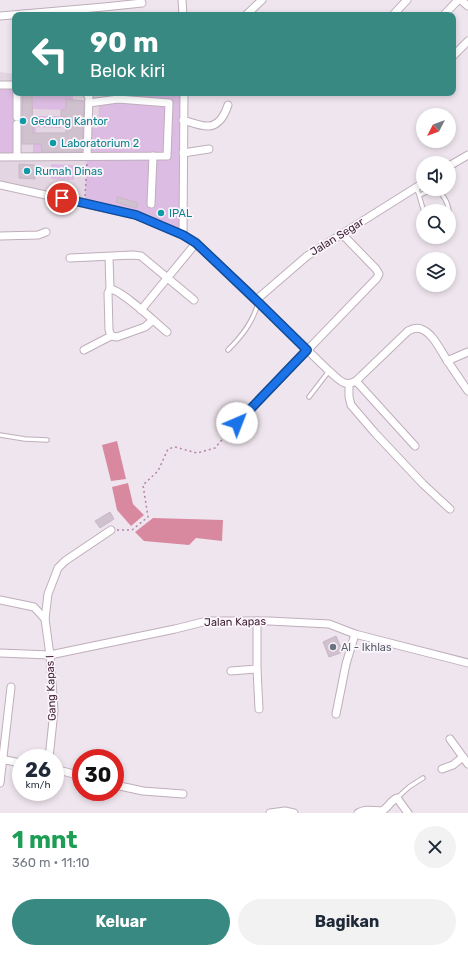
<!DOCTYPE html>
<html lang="id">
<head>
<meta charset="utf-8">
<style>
	body { margin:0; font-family:Rubik,sans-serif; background:#f2f2f3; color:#1f2937; height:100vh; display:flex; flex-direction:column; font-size:15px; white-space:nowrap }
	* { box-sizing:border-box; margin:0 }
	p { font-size:13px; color:#747a83 }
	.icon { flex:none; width:22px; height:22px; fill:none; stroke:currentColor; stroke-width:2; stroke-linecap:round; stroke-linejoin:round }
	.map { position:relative; height:813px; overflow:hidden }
	.side { display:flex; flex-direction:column; background:#fff; flex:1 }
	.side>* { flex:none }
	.banner { position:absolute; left:12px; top:12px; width:444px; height:84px; border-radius:8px; box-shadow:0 2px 6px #0003; background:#378982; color:#fff; overflow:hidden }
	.needle { width:26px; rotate:228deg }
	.buttons { position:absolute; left:416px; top:108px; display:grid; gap:8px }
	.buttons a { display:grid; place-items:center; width:40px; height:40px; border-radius:50%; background:#fff; box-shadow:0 2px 6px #0003; font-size:20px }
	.speed { position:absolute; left:12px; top:749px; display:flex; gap:8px; font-size:20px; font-weight:700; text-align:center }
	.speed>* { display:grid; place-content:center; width:52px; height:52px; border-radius:50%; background:#fff; box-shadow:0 2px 6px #0003; line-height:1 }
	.speed small { font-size:10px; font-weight:400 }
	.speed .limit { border:6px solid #d22; background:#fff; color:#111 }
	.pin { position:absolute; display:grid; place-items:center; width:34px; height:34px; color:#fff; margin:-17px; border:2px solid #fff; border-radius:50%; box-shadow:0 1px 4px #0007 }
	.me { position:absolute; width:44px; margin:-22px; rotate:44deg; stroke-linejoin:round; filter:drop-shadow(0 0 3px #0008) }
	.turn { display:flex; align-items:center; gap:14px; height:84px; padding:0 12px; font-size:18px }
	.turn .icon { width:52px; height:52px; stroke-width:2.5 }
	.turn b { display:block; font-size:28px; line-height:34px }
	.round { display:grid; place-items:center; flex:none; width:42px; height:42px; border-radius:21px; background:#f2f2f3 }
	.summary { display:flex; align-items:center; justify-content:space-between; height:68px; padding:0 12px }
	h1 { font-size:24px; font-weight:700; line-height:30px; color:#1e9e55 }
	.primary-button { display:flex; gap:8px; margin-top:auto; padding:8px 12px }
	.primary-button a { flex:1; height:46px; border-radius:24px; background:#378982; color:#fff; font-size:16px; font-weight:700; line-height:46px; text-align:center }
	.primary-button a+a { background:#f2f2f3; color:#1f2937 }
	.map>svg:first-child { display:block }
	.built { fill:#e3d6e2 }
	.green { fill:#dcbce2 }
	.water { fill:#d8899f }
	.building { fill:#d0c1ce; stroke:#cab6c7 }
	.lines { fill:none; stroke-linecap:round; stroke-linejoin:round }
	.service-casing { stroke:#bfaebb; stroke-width:5.5 }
	.minor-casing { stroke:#bfaebb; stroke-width:9 }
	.path { stroke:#b682a9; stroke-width:1.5; stroke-dasharray:2 3; stroke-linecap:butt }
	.service { stroke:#fff; stroke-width:3.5 }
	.minor { stroke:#fff; stroke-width:7 }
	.route-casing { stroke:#114b97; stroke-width:10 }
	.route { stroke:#1a73e8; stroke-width:7 }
	.culture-dot { fill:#0f9aa8; stroke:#fbf6fb; stroke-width:1.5 }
	.worship-dot { fill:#6b7280; stroke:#fbf6fb; stroke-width:1.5 }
	.labels { text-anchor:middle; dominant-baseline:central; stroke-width:3.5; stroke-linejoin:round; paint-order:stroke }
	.culture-label { font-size:11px; fill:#0d838f; stroke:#fbf6fb; text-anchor:start }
	.street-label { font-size:11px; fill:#432239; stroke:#fbf6fb }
	.worship-label { font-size:11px; fill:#5b616d; stroke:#fbf6fb; text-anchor:start }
</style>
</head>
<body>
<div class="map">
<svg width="468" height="813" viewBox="0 0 468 813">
	<rect width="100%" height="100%" fill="#efe5ee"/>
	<polygon class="built" points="0,72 15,74 15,93 181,93 137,213 0,183"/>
	<g class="green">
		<polygon points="0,85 15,85 17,117 14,117 17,156 0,157"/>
		<polygon points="33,93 73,93 73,100 66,100 66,110 32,109"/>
		<polygon points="108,93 181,93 181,232 85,200 88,128 98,128 99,106 88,105 111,100"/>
		<polygon points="32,116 61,116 61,128 36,127 36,141 33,141"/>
		<polygon points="33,144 41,144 42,154 33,154"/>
		<polygon points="51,164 74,165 74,180 51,179"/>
	</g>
	<g class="water">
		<polygon points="117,441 126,479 111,481 102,445"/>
		<polygon points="128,483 133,504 144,515 131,526 117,510 112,487"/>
		<polygon points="153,518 223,520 222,541 196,538 189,545 144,541 135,532"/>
	</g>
	<g class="building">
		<polygon points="23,93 28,93 28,94 32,94 33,133 66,133 66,117 61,116 61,110 66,110 66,99 84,101 82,152 42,152 41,144 22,144 22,124 20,120 22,117"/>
		<polygon points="19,164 35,165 35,179 19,178"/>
		<polygon points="118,197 138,203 136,208 116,202"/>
		<polygon points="110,512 114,519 100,528 95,521"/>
		<polygon points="336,636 343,652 329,657 323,642"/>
	</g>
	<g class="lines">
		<defs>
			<g id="service">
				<path d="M 416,188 C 421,197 420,202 424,211"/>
				<path d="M 420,195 L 433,189 C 442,191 448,202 449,211"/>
				<path d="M 228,350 C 242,336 253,322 258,303"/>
				<polyline points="309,397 329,371"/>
				<polyline points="0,435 25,439 47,440"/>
				<polyline points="397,798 409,787 423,778"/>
			</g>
			<g id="minor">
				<polyline points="182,0 183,15"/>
				<polyline points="461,0 468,6"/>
				<polyline points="246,15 262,0"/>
				<polyline points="393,15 407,0"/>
				<polyline points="444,15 458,0"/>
				<polyline points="0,16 104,7 142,3"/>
				<polyline points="453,56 468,41"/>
				<polyline points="0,85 15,85"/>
				<polyline points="17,93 17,117"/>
				<polyline points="86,93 89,97 87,156"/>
				<path d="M 183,120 C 190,122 202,127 209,126 C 220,125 225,114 228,105"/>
				<polyline points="17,124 17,156"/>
				<polyline points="183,153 209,149"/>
				<polyline points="0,157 167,156 169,103 118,99 89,103"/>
				<polyline points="449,166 468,155"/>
				<path d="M 0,185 L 136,215 L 183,235 L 196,243 L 256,300 L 329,371 C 339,379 344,388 356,381 L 408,331 C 412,329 417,327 421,329 C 433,333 440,350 447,360 C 454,371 461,381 468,391"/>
				<polyline points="151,204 153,156"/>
				<polyline points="183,235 184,93"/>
				<polyline points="0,236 38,235 46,232"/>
				<polyline points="109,257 110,289 108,293 109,330 111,336"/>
				<polyline points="70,258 133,255 141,256 194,300"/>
				<path d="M 110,289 C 122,290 156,323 167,332"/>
				<polyline points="256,300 307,256 342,234 423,183"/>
				<polyline points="141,310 196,243"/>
				<polyline points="84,350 111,336 117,337 145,327 153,320"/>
				<polyline points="447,361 468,352"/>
				<polyline points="356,381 415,446"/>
				<polyline points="349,384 349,397 351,405 375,433 423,484 450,509"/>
				<polyline points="237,423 377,278 379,274 376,269 342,234"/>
				<polyline points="0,600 34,607 45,619"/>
				<polyline points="0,653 50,655 175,629 207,621 269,621 329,624 355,634 378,640 468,663"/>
				<polyline points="257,669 259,709"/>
				<polyline points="231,671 257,669 257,621"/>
				<polyline points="336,714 346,664 355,634"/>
				<polyline points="450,739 468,764"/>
				<polyline points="49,758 54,711 50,655 45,619 48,594 58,568 65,561 111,530"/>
				<polyline points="0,759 21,763"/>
				<polyline points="55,769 81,776"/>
				<polyline points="442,769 453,765 463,757"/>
				<polyline points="0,783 11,687"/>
				<polyline points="115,785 143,791 183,794"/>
				<polyline points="270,813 285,811 294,813"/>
				<path d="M 358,813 C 365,808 374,811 382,811 C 388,808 390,801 397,798 L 408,813"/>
			</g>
		</defs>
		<use href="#service" class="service-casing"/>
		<use href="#minor" class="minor-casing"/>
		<g class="path">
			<polyline points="85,196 87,164"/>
			<polyline points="117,530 132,530 148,517 143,485 158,471 168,449 175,447 197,453 215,448 233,427"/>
		</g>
		<use href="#service" class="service"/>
		<use href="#minor" class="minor"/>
	</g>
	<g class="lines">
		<defs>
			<polyline id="route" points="62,198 136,215 183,235 196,243 256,300 307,350 237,423"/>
		</defs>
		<use href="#route" class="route-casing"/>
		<use href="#route" class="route"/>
	</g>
	<g class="culture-dot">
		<circle cx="23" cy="121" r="4"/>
		<circle cx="53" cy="143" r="4"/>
		<circle cx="27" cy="171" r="4"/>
		<circle cx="161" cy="213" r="4"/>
	</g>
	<circle class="worship-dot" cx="333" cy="647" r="4"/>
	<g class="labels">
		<g class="culture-label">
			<text x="31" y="121">Gedung Kantor</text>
			<text x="61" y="143">Laboratorium 2</text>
			<text x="35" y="171">Rumah Dinas</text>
			<text x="169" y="213">IPAL</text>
		</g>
		<g class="street-label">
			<text transform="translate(337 237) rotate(-32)">Jalan Segar</text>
			<text transform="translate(235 622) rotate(-1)">Jalan Kapas</text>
			<text transform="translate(51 688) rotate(-92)">Gang Kapas I</text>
		</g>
		<g class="worship-label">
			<text x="341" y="647">Al - Ikhlas</text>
		</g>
	</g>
</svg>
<div class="buttons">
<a><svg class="needle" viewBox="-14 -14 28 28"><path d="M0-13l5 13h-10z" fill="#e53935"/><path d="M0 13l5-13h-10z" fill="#747a83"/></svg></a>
<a><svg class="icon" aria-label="sound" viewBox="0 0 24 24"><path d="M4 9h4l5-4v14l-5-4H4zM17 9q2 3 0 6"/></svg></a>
<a><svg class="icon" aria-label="search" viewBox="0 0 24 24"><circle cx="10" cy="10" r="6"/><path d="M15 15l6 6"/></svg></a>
<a><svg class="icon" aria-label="layers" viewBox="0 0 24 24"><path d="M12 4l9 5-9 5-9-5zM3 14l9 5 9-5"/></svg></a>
</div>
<div class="speed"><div>26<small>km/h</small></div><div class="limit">30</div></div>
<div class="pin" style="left:62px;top:198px;background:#d93025"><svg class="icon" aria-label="arrive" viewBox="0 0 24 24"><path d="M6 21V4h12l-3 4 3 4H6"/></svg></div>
<svg class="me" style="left:237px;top:423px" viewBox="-20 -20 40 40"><circle r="19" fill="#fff"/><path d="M0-13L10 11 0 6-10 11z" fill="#1a73e8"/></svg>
<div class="banner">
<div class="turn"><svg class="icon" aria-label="left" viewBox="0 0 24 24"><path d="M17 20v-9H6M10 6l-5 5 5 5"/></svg><div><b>90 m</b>Belok kiri</div></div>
</div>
</div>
<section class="side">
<div class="summary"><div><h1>1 mnt</h1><p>360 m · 11:10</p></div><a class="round"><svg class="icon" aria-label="close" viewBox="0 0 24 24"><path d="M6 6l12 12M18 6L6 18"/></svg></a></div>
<div class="primary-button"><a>Keluar</a><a>Bagikan</a></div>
</section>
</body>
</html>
